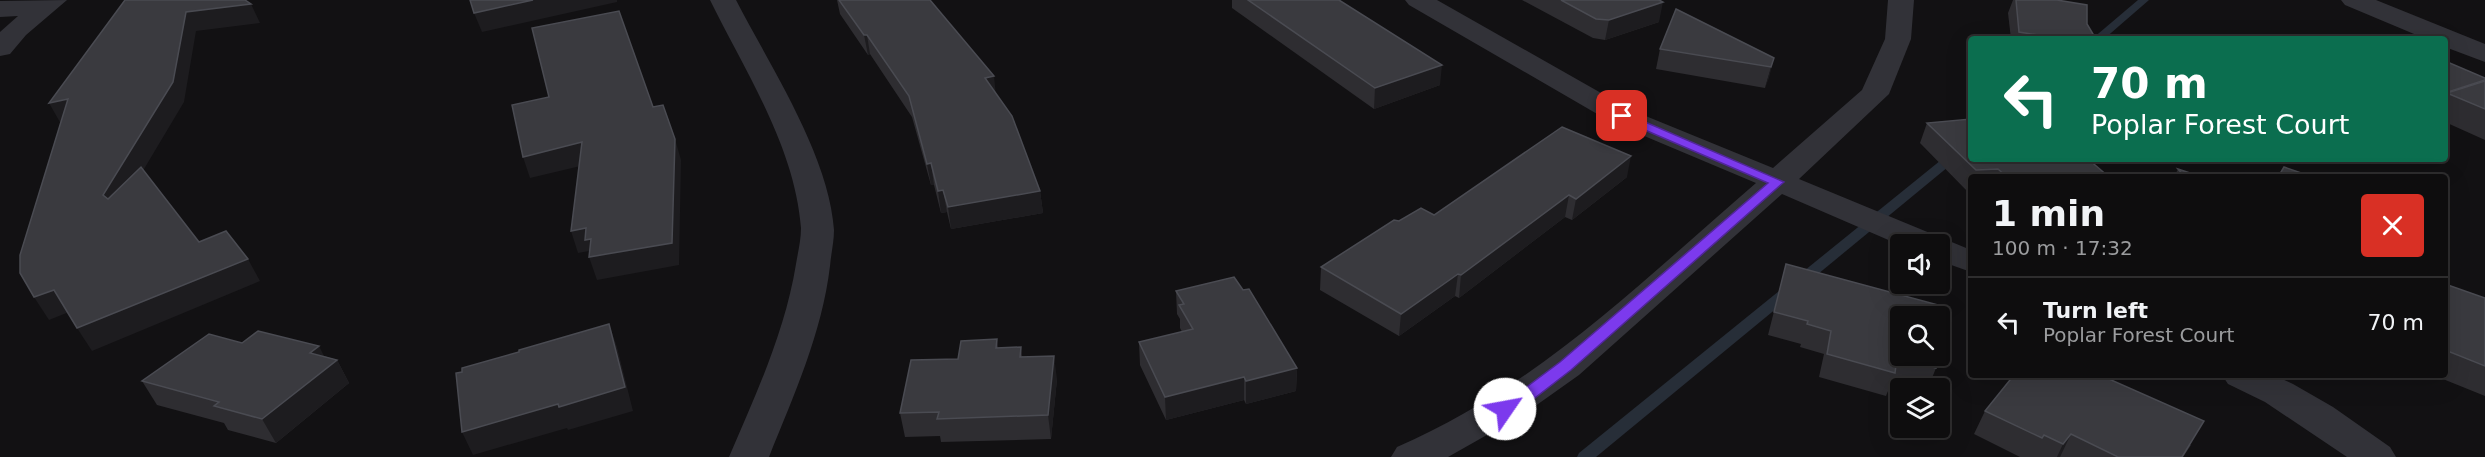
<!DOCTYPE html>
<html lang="en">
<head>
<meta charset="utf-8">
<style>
	body { margin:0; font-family:"DejaVu Sans",sans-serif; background:#171617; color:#f1f3f6; height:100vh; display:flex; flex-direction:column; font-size:22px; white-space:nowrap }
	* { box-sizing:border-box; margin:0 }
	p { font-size:20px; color:#9b9c9e }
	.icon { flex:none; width:33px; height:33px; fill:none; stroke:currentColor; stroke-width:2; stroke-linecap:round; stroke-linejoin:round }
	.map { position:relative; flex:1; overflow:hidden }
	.side { position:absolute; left:1968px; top:174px; width:480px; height:204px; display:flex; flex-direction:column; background:#0e0d0e; border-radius:6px; box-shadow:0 6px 24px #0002,0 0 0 2px #2e2d2e }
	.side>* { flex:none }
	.hud { position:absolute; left:1968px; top:36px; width:480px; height:126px; border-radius:6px; box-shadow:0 6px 24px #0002,0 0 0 2px #2e2d2e; background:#0b6e4f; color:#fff; overflow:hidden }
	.controls { position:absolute; left:1890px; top:234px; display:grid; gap:12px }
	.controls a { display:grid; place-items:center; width:60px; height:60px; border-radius:6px; background:#0e0d0e; box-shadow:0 6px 24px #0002,0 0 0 2px #2e2d2e; font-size:30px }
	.pin { position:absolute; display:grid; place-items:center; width:51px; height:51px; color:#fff; margin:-26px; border-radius:12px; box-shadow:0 3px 9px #0006 }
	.me { position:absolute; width:66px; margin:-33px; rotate:57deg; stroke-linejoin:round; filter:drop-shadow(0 0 4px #0008) }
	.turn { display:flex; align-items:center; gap:21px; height:126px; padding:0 24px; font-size:27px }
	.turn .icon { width:78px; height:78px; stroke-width:2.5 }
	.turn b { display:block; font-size:42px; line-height:51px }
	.round { display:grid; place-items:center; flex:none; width:63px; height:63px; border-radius:6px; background:#171617 }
	.overview { display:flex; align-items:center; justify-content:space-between; height:102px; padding:0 24px }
	h1 { font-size:36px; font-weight:800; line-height:45px }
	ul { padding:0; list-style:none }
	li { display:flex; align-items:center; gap:18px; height:90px; padding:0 24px; border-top:2px solid #2e2d2e }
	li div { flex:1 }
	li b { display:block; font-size:22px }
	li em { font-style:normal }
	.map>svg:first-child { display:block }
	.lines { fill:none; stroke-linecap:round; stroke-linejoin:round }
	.stream { fill:#272e38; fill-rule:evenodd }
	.minor { fill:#323238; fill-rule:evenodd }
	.wall { fill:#2e2d31 }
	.shaded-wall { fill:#1d1c1f }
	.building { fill:#3a3a3f; stroke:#4a4b52; stroke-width:1.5 }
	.route { fill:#7c3aed; stroke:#51269a; stroke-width:1.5 }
</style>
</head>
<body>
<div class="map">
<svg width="2485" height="457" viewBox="0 0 2485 457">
	<rect width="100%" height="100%" fill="#121113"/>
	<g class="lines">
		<g class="stream">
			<polygon points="2138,0 2149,0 2104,39 2092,39"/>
			<polygon points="1971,138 1971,148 1596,457 1577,457 1579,453 1967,139"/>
		</g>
		<g class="minor">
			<polygon points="67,0 26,35 10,54 0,56 0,32 18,16 0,17 0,1"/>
			<path d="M 710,0 L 736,0 C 770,66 829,155 834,230 C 834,242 831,254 830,266 C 822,333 794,395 769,457 L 729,457 C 756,394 785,332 796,264 C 798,252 801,240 801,228 C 795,147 745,71 710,0 Z"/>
			<path d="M 1405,0 L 1437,0 L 1631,110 L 1773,168 L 1862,90 L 1885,39 L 1888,0 L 1914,0 L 1911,39 L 1889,94 L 1799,179 L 1971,250 L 1971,272 L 1940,261 L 1940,244 L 1900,245 L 1782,194 L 1579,375 L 1524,414 L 1448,457 L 1391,457 L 1397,447 C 1537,387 1642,281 1756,183 L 1611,122 L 1409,5 Z"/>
			<polygon points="2341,0 2376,0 2485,44 2485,62 2445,47 2445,39 2426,39 2345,5"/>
			<polygon points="2222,375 2274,375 2293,384 2333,407 2390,447 2396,457 2347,457 2265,402 2228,384"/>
		</g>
	</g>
	<g class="wall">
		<polygon points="837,0 930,0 996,94 1040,191 1043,213 951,229 947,212 941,213 934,185 931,185 912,117 870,54 868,55 840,14"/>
		<polygon points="1232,0 1339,0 1440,85 1374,109 1232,8"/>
		<polygon points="1522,0 1659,0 1659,22 1605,40 1593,38"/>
		<polygon points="2013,0 2057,0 2087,24 2096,39 2011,39 2008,13"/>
		<polygon points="1660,49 1774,58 1765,88 1656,69"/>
		<polygon points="2445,61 2485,78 2485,140 2445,122"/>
		<polygon points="1927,123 2109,177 1971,177 1971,192 1968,192 1920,143"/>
		<polygon points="2178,169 2202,177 2174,177"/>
		<polygon points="1627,177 1572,220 1565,217 1459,298 1455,296 1399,336 1320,290 1321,267 1399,221"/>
		<polygon points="1786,264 1936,368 1928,388 1917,388 1892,381 1886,396 1819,377 1824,354 1800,347 1801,344 1768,335"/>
		<polygon points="2445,284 2485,298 2485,396 2433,375 2445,375"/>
		<polygon points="1243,290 1297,368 1296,391 1246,404 1244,400 1166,420 1140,365 1139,342 1182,332 1180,328 1180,319 1177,314 1176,291"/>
		<polygon points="997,339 998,348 1021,347 1022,356 1057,379 1051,439 941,442 940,436 905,437 900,413 958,359"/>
		<polygon points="242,343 324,356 337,360 349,383 276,443 228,430 224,423 157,405 142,381"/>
		<polygon points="1985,411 2191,445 2183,457 2020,457 1974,434"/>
	</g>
	<g class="shaded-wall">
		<polygon points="533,0 617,0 617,2 482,32 474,13"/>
		<polygon points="1663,2 1659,22 1605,40 1609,20"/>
		<polygon points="251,4 260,23 196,31 184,102 116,216 103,195 186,12"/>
		<polygon points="864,35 867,35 870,54 868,55"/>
		<polygon points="1774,58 1769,78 1765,88 1771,67"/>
		<polygon points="1442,65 1440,85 1374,109 1375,88"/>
		<polygon points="994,76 996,96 985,78"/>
		<polygon points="68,99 61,124 49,103"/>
		<polygon points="675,139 681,160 679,265 597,280 589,257 591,257 589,251 578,253 571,231 586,228"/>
		<polygon points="582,142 589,164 530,178 523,157"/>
		<polygon points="1631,156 1627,177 1572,220 1576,199"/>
		<polygon points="931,163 934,185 931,185 927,164"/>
		<polygon points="943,190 947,212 941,213 938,191"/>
		<polygon points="1040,191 1043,213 951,229 948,207"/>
		<polygon points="1569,195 1565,217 1459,298 1461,275"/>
		<polygon points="248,259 260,281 92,351 77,328"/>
		<polygon points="1458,274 1455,296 1399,336 1401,314"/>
		<polygon points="54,290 69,312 49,320 34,297"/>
		<polygon points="609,324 617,347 633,411 568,430 567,428 473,455 462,432"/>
		<polygon points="319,346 329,366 337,360 349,383 276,443 262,419 310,353"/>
		<polygon points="1054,356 1057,379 1051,439 1048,415"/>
		<polygon points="1297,368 1296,391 1246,404 1246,381"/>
		<polygon points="1244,377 1244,400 1166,420 1165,397"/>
		<polygon points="2071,434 2060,457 2057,457 2063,444"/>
	</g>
	<g class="building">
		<polygon points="125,0 245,0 251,4 186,12 173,82 103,195 108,199 141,167 199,242 226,231 248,259 77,328 54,290 34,297 20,273 20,255 68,99 49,103"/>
		<polygon points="470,0 533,0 474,13"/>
		<polygon points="839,0 930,0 994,76 985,78 1012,116 1040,191 948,207 943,190 938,191 931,163 927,164 909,96 867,35 864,35"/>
		<polygon points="1248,0 1339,0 1442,65 1375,88"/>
		<polygon points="1561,0 1659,0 1663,2 1609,20 1596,19"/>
		<polygon points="2016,0 2057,0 2087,5 2087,24 2096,39 2062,39 2019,32"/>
		<polygon points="1676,9 1774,58 1771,67 1660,49"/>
		<polygon points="619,11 653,107 663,105 675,139 672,243 589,257 591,239 585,240 586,228 571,231 582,142 523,157 512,105 549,97 532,28"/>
		<polygon points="2445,61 2485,78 2485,80 2445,93"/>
		<polygon points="2485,81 2485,109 2447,93"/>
		<polygon points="1971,119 1971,159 2088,159 2109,177 2007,177 1998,169 1976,170 1927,123"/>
		<polygon points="1562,127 1631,156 1576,199 1569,195 1461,275 1458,274 1401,314 1321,267 1394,220 1399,221 1421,208 1434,215"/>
		<polygon points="2284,167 2313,177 2278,177"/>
		<polygon points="2178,169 2202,177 2185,177"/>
		<polygon points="1786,264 1942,306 1940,336 1940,316 1900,316 1900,356 1938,356 1936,368 1897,357 1895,373 1827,354 1831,331 1807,324 1808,321 1774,312"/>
		<polygon points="1234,277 1243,290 1249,289 1297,368 1246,381 1244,377 1165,397 1139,342 1193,329 1179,305 1184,304 1176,291"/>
		<polygon points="2445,284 2485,298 2485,366 2445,350"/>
		<polygon points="609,324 625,387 559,407 558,404 462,432 456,373 462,372 462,368 519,352 519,350"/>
		<polygon points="258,331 319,346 310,353 337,360 262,419 214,406 219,402 142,381 209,334 242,343"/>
		<polygon points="997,339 996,348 1021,347 1020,357 1054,356 1048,415 937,419 939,412 900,413 911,360 958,359 961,341"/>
		<polygon points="2014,375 2100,375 2204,421 2182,457 2118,457 2071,434 2063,444 2044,435 2042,438 1985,411"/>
	</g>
	<polygon class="route" points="1622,112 1784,182 1571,370 1527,404 1511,413 1499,413 1497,409 1560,362 1768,183 1617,118 1615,116"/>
</svg>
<div class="controls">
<a><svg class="icon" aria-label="sound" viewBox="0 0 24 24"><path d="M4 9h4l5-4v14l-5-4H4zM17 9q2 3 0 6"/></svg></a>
<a><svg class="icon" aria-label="search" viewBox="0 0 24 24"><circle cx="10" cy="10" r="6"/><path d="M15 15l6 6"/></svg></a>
<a><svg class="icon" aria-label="layers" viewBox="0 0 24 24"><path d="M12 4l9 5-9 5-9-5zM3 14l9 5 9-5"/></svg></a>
</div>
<div class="pin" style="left:1622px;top:116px;background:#d93025"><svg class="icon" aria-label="arrive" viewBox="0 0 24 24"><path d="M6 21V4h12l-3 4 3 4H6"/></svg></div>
<svg class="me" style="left:1505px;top:409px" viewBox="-20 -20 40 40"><circle r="19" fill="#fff"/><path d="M0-13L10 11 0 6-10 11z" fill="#7c3aed"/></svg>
<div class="hud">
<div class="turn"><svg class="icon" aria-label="left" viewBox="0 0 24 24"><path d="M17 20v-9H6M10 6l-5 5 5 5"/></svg><div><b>70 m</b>Poplar Forest Court</div></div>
</div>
<section class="side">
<div class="overview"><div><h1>1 min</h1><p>100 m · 17:32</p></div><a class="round" style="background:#d93025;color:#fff"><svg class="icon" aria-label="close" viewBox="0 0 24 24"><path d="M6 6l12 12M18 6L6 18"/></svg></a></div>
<ul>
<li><svg class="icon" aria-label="left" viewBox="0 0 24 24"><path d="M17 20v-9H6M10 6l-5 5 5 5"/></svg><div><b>Turn left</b><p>Poplar Forest Court</p></div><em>70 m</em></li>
</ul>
</section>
</div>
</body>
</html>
